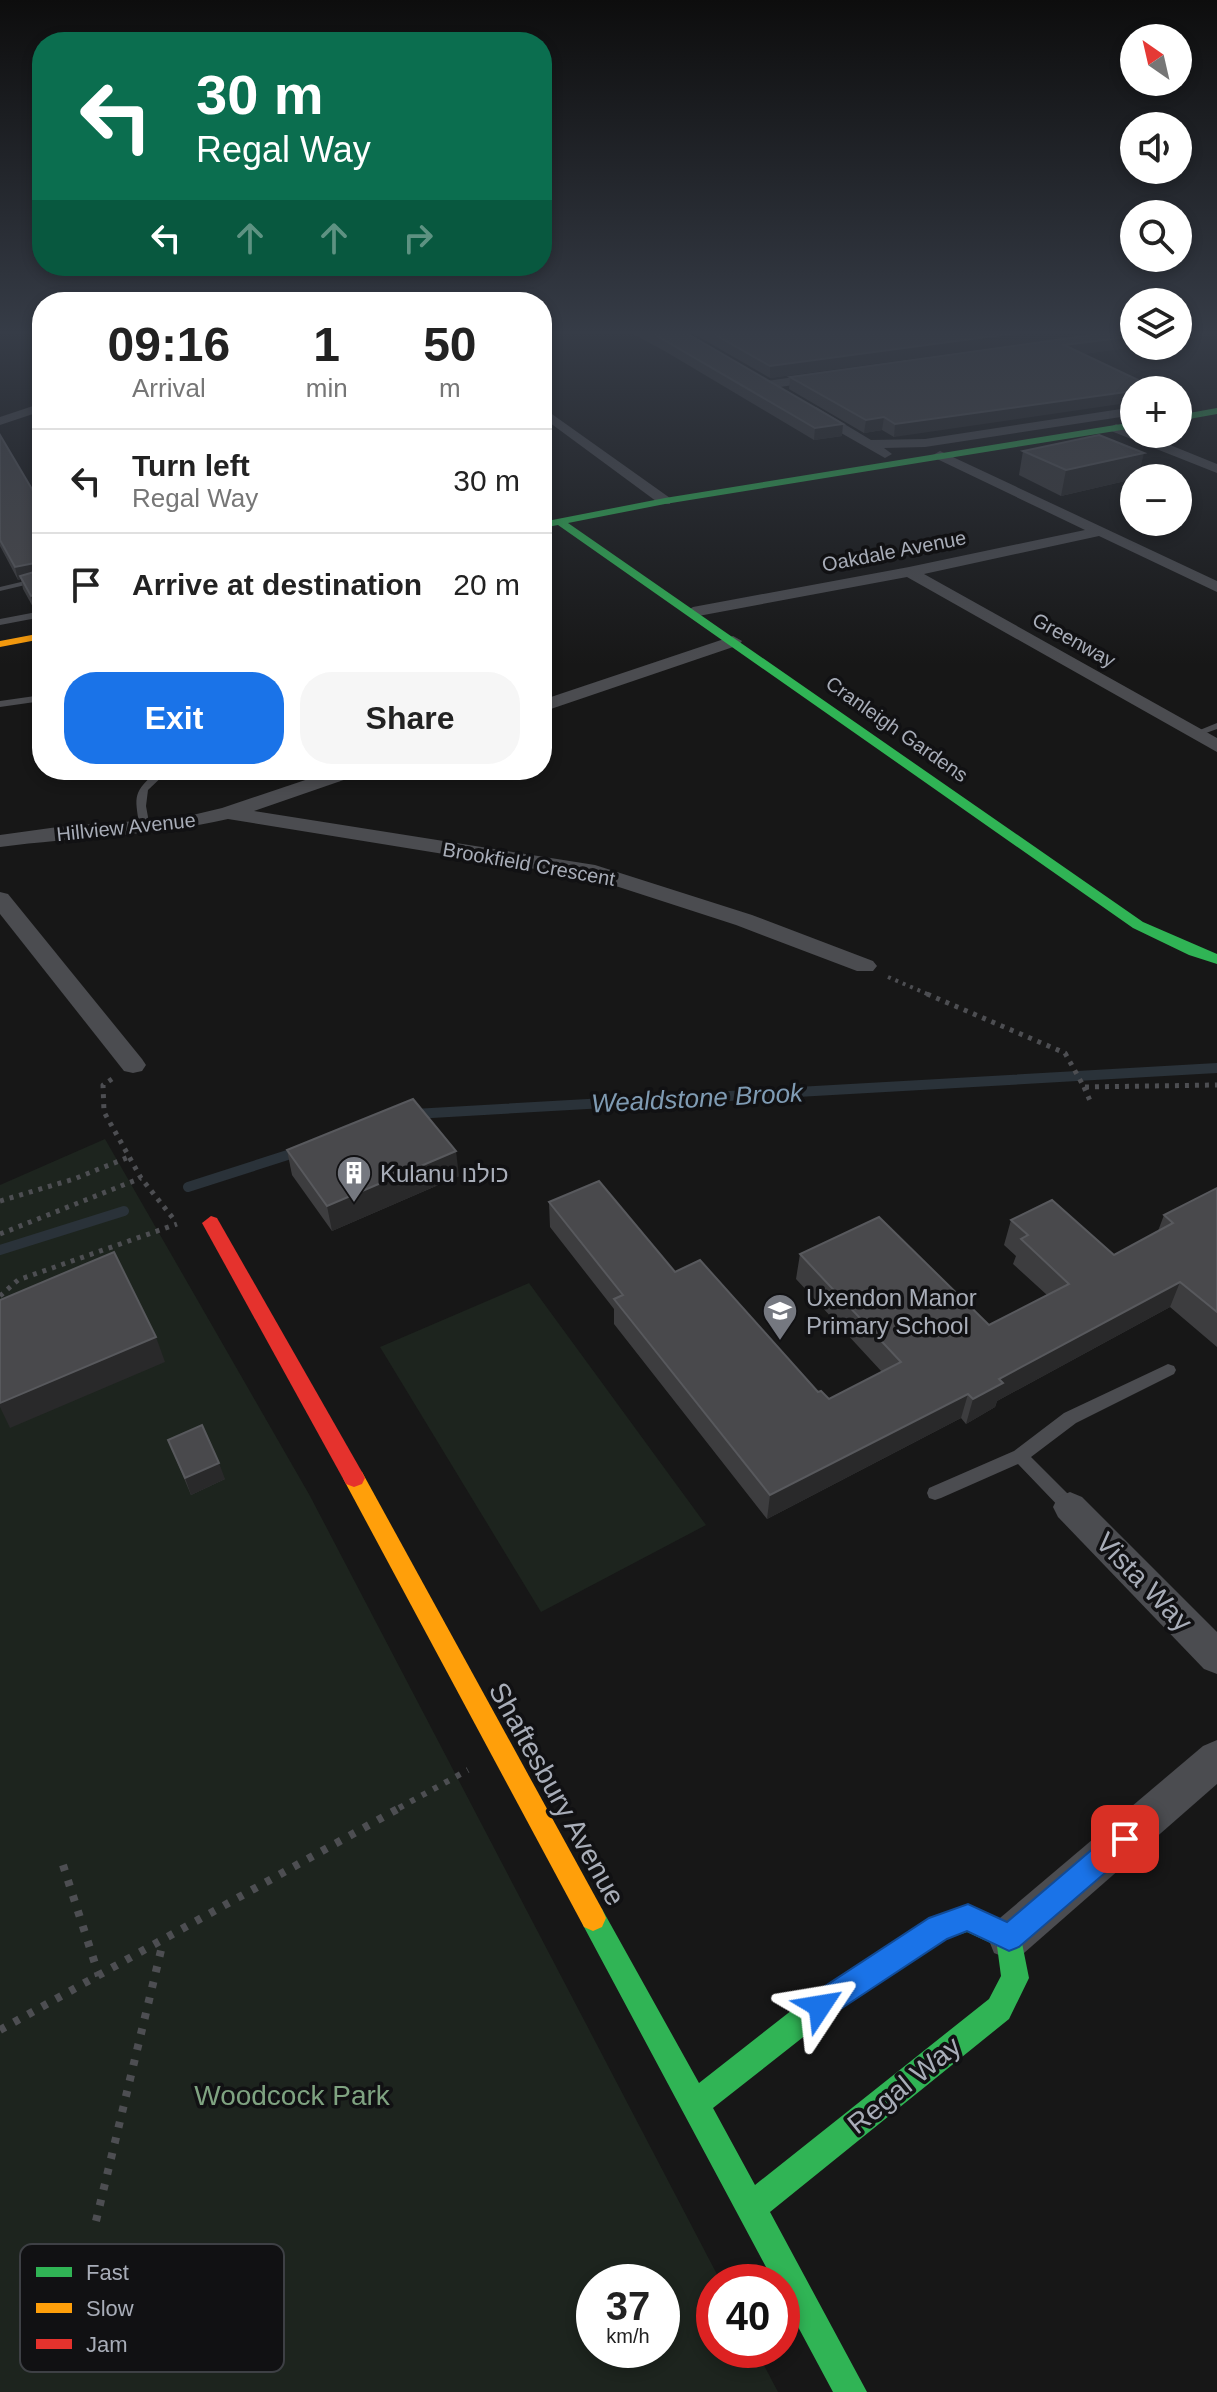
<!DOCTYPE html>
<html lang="en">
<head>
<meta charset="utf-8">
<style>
	body { margin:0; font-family:Helvetica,Heebo,sans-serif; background:#f6f6f6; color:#222; height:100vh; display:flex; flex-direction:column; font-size:30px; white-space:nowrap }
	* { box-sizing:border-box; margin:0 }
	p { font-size:26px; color:#767676 }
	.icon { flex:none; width:44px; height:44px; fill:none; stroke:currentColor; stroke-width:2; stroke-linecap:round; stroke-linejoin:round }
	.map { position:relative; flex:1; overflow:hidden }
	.details { position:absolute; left:32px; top:292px; width:520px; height:488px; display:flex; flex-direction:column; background:#fff; border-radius:32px; box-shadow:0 4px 12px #0003 }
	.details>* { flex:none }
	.hud { position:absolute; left:32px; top:32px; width:520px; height:244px; border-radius:32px; box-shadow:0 4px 12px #0003; background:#0b6e4f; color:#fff; overflow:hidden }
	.needle { width:52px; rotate:326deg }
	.tools { position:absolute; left:1120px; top:24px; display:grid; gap:16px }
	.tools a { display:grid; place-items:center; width:72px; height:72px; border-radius:50%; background:#fff; box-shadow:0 4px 12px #0003; font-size:40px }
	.speed { position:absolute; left:576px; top:2264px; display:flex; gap:16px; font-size:40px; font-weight:700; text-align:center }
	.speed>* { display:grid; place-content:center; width:104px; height:104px; border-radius:50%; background:#fff; box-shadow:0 4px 12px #0003; line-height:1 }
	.speed small { font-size:20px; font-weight:400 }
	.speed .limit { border:12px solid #d22; background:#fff; color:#111 }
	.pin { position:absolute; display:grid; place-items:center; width:68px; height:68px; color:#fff; margin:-34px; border-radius:16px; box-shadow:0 4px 12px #0006 }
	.me { position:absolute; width:88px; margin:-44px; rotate:57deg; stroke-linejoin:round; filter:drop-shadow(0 0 6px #0008) }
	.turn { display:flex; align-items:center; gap:28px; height:168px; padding:0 32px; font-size:36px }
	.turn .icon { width:104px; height:104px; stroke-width:2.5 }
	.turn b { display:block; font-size:56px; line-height:68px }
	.lanes { display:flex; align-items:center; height:76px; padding:0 32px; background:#0003; justify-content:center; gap:40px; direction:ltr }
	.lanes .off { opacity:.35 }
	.eta { display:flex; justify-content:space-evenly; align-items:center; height:136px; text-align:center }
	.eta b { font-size:48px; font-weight:600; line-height:56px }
	.cta { display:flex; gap:16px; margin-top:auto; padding:16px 32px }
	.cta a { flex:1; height:92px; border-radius:32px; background:#1a73e8; color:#fff; font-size:32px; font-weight:600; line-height:92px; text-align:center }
	.cta a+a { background:#f6f6f6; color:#222 }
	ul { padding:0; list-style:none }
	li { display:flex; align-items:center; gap:24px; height:104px; padding:0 32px; border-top:2px solid #e0e0e0 }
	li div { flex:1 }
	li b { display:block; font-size:30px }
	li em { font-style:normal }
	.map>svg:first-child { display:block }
	.green { fill:#1d241e; fill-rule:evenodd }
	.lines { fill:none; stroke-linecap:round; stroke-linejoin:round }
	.stream { stroke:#2a3239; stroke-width:10 }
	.path-far3 { stroke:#4d4e52; stroke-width:4; stroke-dasharray:3 5; stroke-linecap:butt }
	.path-far2 { stroke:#4d4e52; stroke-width:5; stroke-dasharray:4 6; stroke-linecap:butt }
	.path-far1 { stroke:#4d4e52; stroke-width:6; stroke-dasharray:5 8; stroke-linecap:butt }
	.path { stroke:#4d4e52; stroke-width:8; stroke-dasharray:6 10; stroke-linecap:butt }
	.lane { fill:#4b4c50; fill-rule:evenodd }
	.street { fill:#4b4c50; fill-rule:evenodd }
	.fast { fill:#30b455; fill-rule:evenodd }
	.slow { fill:#ff9f0a; fill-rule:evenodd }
	.jam { fill:#e5322d; fill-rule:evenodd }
	.wall { fill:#3d3d3f }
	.shaded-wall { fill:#29292a }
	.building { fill:#49494c; stroke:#58595d; stroke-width:2 }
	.route { fill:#1a73e8; stroke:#114b97; stroke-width:2 }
	.labels { text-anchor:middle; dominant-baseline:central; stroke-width:7; stroke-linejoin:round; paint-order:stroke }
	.far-street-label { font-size:20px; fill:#a8adb8; stroke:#111113 }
	.poi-label { font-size:24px; fill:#a8adb8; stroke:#111113; text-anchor:start }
	.water-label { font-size:26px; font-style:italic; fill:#7f9bb3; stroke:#111113 }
	.near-street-label { font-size:28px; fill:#a8adb8; stroke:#111113 }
	.near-park-label { font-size:28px; fill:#7fa381; stroke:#111113 }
	.key { fill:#111113; stroke:#3e4045; stroke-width:2 }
	.key-label { font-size:22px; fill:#a8adb8 }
</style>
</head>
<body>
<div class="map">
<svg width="1217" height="2392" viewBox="0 0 1217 2392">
	<rect width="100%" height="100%" fill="#171717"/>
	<g class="green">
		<path d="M 105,1139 L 310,1496 L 721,2282 L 714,2282 L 714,2350 L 756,2350 L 778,2392 L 0,2392 L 0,1185 ZM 594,2282 L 662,2282 L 662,2350 L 594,2350 Z"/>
		<polygon points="529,1283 706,1525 541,1612 380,1347"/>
	</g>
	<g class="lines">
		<g class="stream">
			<polyline points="414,1114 1217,1068"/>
			<polyline points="188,1187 300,1151"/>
			<polyline points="0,1250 124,1211"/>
		</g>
		<polyline class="path-far3" points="888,977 932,996"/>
		<g class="path-far2">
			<polyline points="927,994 1065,1053 1084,1087 1217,1085"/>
			<polyline points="112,1079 103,1085 104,1112 141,1178 176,1222"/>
			<polyline points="1084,1087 1091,1103"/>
			<polyline points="0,1201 74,1179 129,1157"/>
			<polyline points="0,1234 141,1178"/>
			<polyline points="0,1296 18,1280 177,1224"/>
		</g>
		<polyline class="path-far1" points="399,1808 468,1770"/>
		<g class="path">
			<polyline points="63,1865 99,1976"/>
			<polyline points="0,2030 403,1806"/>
			<polyline points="96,2221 163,1942"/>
		</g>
		<g class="lane">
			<polygon points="42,577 42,581 0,591 0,587"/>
			<polygon points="42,611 42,617 0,625 0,619"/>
			<polygon points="42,695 42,701 0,707 0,701"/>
			<polygon points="1217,723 1217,729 1195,737 1190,734"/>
			<path d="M 158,770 L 169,770 L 148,790 L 146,806 L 150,828 L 145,831 L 140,828 C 134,794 133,793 158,770 Z"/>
			<polygon points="1168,1364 1174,1366 1176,1370 1174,1374 1076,1423 1031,1457 1076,1502 1078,1507 1076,1512 1070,1514 1064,1512 1018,1464 941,1498 935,1500 929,1498 927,1493 929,1488 1014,1451 1064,1413"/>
		</g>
		<g class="street">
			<polygon points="828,372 834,376 832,379 767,389 761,385 767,381"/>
			<polygon points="42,403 42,411 0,425 0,417"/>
			<polygon points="542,407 670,498 670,504 660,504 542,417"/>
			<polygon points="806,407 816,407 871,440 925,439 1134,407 1134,415 925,447 884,448 892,454 885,458 806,413"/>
			<polygon points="1116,424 1134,431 1134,434 1143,434 1217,464 1217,473 1111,431 1109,428"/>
			<polygon points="940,451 1217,581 1217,592 1099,536 924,574 1217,738 1217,752 907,577 693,617 685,612 693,607 909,567 1085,530 935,458 933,455"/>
			<polygon points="733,636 742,641 739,645 542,712 542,700"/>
			<path d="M 335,770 L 364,770 L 361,774 L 254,811 L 595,865 L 752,915 L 873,961 L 877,966 L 873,971 L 857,971 L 736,925 L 591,878 L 228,819 C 153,836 76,837 0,847 L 0,835 L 65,826 L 180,818 L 222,808 Z"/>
			<polygon points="0,892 8,894 142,1059 146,1065 142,1071 133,1073 124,1071 0,914"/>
			<polygon points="1070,1492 1082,1497 1217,1632 1217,1674 1204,1669 1058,1517 1053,1507 1058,1497"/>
			<polygon points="1217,1740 1217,1784 1024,1953 1009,1959 994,1953 988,1938 994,1923 1203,1746"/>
		</g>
		<g class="fast">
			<polygon points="1217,408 1217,414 1178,421 1178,415"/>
			<polygon points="1134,422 1134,428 665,504 568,523 1143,922 1217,954 1217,964 1189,955 1133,928 558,525 542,528 542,522 665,498"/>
			<path d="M 593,1905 L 602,1909 L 699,2083 L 810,1996 L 929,1918 L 968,1905 L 1019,1928 L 1029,1978 L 1009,2019 L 770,2212 L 867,2392 L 833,2392 L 782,2297 L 782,2282 L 774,2282 L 584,1927 L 580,1918 L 584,1909 ZM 967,1932 L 997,1946 L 1001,1976 L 989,1999 L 755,2185 L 713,2108 L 830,2016 L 946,1939 Z"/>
		</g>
		<g class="slow">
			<polygon points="42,633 42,639 0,647 0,641"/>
			<polygon points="354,1469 362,1472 602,1909 606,1918 602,1927 593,1931 584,1927 346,1484 343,1478 346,1472"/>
		</g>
		<polygon class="jam" points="211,1216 217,1218 362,1472 365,1478 362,1484 354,1487 346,1484 202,1223"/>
	</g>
	<g class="wall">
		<polygon points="626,330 681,330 842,436 814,440 668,353"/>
		<polygon points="687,330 1118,330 770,378"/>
		<polygon points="1134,346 1141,346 1083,354 894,437 882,430 864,433 789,389 790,377"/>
		<polygon points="0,435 34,609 23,589 21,579 18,580 0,546"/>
		<polygon points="1023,451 1138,478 1061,496 1019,475"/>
		<polygon points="287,1150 459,1176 332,1231 292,1175"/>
		<polygon points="1217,1188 1217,1347 1170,1307 997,1401 995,1407 966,1424 961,1418 767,1519 614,1324 614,1309 550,1227 549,1202 675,1272 818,1392 829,1399 882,1372 796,1279 800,1254 989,1325 1047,1295 1013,1264 1016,1256 1004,1245 1011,1220 1114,1255 1158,1231 1164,1215"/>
		<polygon points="168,1440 225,1479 191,1495"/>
	</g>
	<g class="shaded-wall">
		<polygon points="1038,330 1118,330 770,378 770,366"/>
		<polygon points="1178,330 1217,330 1217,335 1178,341"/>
		<polygon points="1134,336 1134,346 1141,346 1062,357 1064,345"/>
		<polygon points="1134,390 1134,402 894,437 895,424"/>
		<polygon points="884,417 882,430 864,433 866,420"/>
		<polygon points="843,424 842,436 814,440 815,428"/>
		<polygon points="1144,453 1138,478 1061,496 1066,470"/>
		<polygon points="40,562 42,575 20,576 21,579 18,580 15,567"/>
		<polygon points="42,594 42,607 34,609 31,596"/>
		<polygon points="456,1151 459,1176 332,1231 327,1206"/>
		<polygon points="1180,1282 1170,1307 997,1401 995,1407 966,1424 973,1399 999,1379"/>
		<polygon points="156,1337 165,1362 10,1428 0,1407 0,1403"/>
		<polygon points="968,1394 961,1418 767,1519 770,1495"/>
		<polygon points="219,1463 225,1479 191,1495 185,1478"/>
	</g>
	<g class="building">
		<polygon points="647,330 681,330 843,424 815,428"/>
		<polygon points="707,330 1038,330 770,366"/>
		<polygon points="1127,330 1134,330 1134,336 1064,345 1155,388 895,424 884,417 866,420 790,377"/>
		<polygon points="0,435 42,506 42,594 31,596 20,576 41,570 40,562 15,567 0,540"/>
		<polygon points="1099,435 1144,453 1066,470 1023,451"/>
		<polygon points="413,1099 456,1151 327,1206 287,1150"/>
		<polygon points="599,1181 675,1272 700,1260 818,1392 821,1391 829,1399 901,1362 800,1254 879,1217 989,1325 1069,1284 1021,1239 1028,1235 1011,1220 1052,1200 1114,1255 1173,1223 1164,1215 1217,1188 1217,1312 1180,1282 999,1379 1003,1383 973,1399 968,1394 770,1495 614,1299 623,1295 549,1202"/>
		<polygon points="114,1252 156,1337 0,1403 0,1300"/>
		<polygon points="202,1425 219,1463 185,1478 168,1440"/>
	</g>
	<linearGradient id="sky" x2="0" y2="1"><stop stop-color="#0d0d0d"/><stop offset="0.5" stop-color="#363c47"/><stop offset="1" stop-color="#363c47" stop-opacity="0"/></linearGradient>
	<rect width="1217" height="665" fill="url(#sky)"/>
	<polygon class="route" points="1125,1826 1134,1829 1138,1839 1134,1848 1019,1947 1009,1951 967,1931 947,1939 830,2016 820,2021 810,2016 806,2006 810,1996 929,1918 968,1904 1007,1922 1116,1829"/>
	<defs>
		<symbol id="building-pin" viewBox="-11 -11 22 30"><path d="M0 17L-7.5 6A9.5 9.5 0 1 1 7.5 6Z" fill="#757880" stroke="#111113"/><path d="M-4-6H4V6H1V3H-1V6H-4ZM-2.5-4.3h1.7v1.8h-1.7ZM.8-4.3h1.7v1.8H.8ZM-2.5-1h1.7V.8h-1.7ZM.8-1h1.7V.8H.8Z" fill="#fff"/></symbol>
		<symbol id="school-pin" viewBox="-11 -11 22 30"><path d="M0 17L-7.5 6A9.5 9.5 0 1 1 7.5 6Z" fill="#757880" stroke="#111113"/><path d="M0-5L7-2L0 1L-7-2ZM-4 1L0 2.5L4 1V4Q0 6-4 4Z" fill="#fff"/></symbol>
	</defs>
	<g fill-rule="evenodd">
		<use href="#building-pin" x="334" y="1153" width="40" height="54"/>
		<use href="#school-pin" x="760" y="1291" width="40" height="54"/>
	</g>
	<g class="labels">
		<g class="far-street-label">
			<text transform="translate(894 551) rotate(-11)">Oakdale Avenue</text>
			<text transform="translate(1074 640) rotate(29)">Greenway</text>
			<text transform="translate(897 729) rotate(35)">Cranleigh Gardens</text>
			<text transform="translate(126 827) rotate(-6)">Hillview Avenue</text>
			<text transform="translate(529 864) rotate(10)">Brookfield Crescent</text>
		</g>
		<g class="poi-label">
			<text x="380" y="1173">Kulanu כולנו</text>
			<text x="806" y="1297">Uxendon Manor<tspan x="806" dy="28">Primary School</tspan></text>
		</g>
		<g class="water-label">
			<text transform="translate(697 1098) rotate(-3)">Wealdstone Brook</text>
		</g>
		<g class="near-street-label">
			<text transform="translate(1144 1582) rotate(46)">Vista Way</text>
			<text transform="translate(557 1794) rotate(61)">Shaftesbury Avenue</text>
			<text transform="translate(904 2085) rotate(-39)">Regal Way</text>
		</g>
		<g class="near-park-label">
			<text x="292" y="2095">Woodcock Park</text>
		</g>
	</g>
	<rect x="20" y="2244" width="264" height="128" rx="12" class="key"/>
	<rect x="36" y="2267" width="36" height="10" fill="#30b455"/>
	<rect x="36" y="2303" width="36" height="10" fill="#ff9f0a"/>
	<rect x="36" y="2339" width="36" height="10" fill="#e5322d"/>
	<g class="key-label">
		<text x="86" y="2280">Fast</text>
		<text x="86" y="2316">Slow</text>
		<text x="86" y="2352">Jam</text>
	</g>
</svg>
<div class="tools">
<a><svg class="needle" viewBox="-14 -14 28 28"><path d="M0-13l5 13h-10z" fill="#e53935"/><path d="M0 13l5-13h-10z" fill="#767676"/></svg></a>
<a><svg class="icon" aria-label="sound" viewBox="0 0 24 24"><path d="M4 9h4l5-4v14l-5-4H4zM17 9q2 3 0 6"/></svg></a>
<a><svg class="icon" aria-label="search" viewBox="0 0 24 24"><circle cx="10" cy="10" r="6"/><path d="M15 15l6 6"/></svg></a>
<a><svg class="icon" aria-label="layers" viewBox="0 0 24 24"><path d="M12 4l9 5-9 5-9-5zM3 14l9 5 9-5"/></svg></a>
<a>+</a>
<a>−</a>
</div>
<div class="speed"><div>37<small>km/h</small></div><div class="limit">40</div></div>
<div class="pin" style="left:1125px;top:1839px;background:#d93025"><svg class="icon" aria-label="arrive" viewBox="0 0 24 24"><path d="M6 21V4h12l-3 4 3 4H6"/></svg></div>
<svg class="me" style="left:820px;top:2006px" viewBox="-20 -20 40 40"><path d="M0-17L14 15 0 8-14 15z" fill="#1a73e8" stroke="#fff" stroke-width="4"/></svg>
<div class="hud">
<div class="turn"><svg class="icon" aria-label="left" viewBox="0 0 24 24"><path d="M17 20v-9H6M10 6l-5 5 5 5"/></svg><div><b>30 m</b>Regal Way</div></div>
<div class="lanes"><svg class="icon" aria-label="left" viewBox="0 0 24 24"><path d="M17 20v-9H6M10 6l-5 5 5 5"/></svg><svg class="icon off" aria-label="ahead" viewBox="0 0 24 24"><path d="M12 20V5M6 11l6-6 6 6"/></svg><svg class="icon off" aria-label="ahead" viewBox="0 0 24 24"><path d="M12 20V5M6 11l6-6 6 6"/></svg><svg class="icon off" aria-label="right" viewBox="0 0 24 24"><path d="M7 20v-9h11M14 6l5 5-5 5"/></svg></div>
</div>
<section class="details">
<div class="eta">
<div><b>09:16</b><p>Arrival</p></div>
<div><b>1</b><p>min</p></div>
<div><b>50</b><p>m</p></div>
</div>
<ul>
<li><svg class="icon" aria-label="left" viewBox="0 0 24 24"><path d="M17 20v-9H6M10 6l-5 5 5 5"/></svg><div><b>Turn left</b><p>Regal Way</p></div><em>30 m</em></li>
<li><svg class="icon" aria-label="arrive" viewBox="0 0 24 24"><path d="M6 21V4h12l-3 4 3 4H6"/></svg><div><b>Arrive at destination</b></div><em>20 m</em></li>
</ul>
<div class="cta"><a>Exit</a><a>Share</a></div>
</section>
</div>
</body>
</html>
